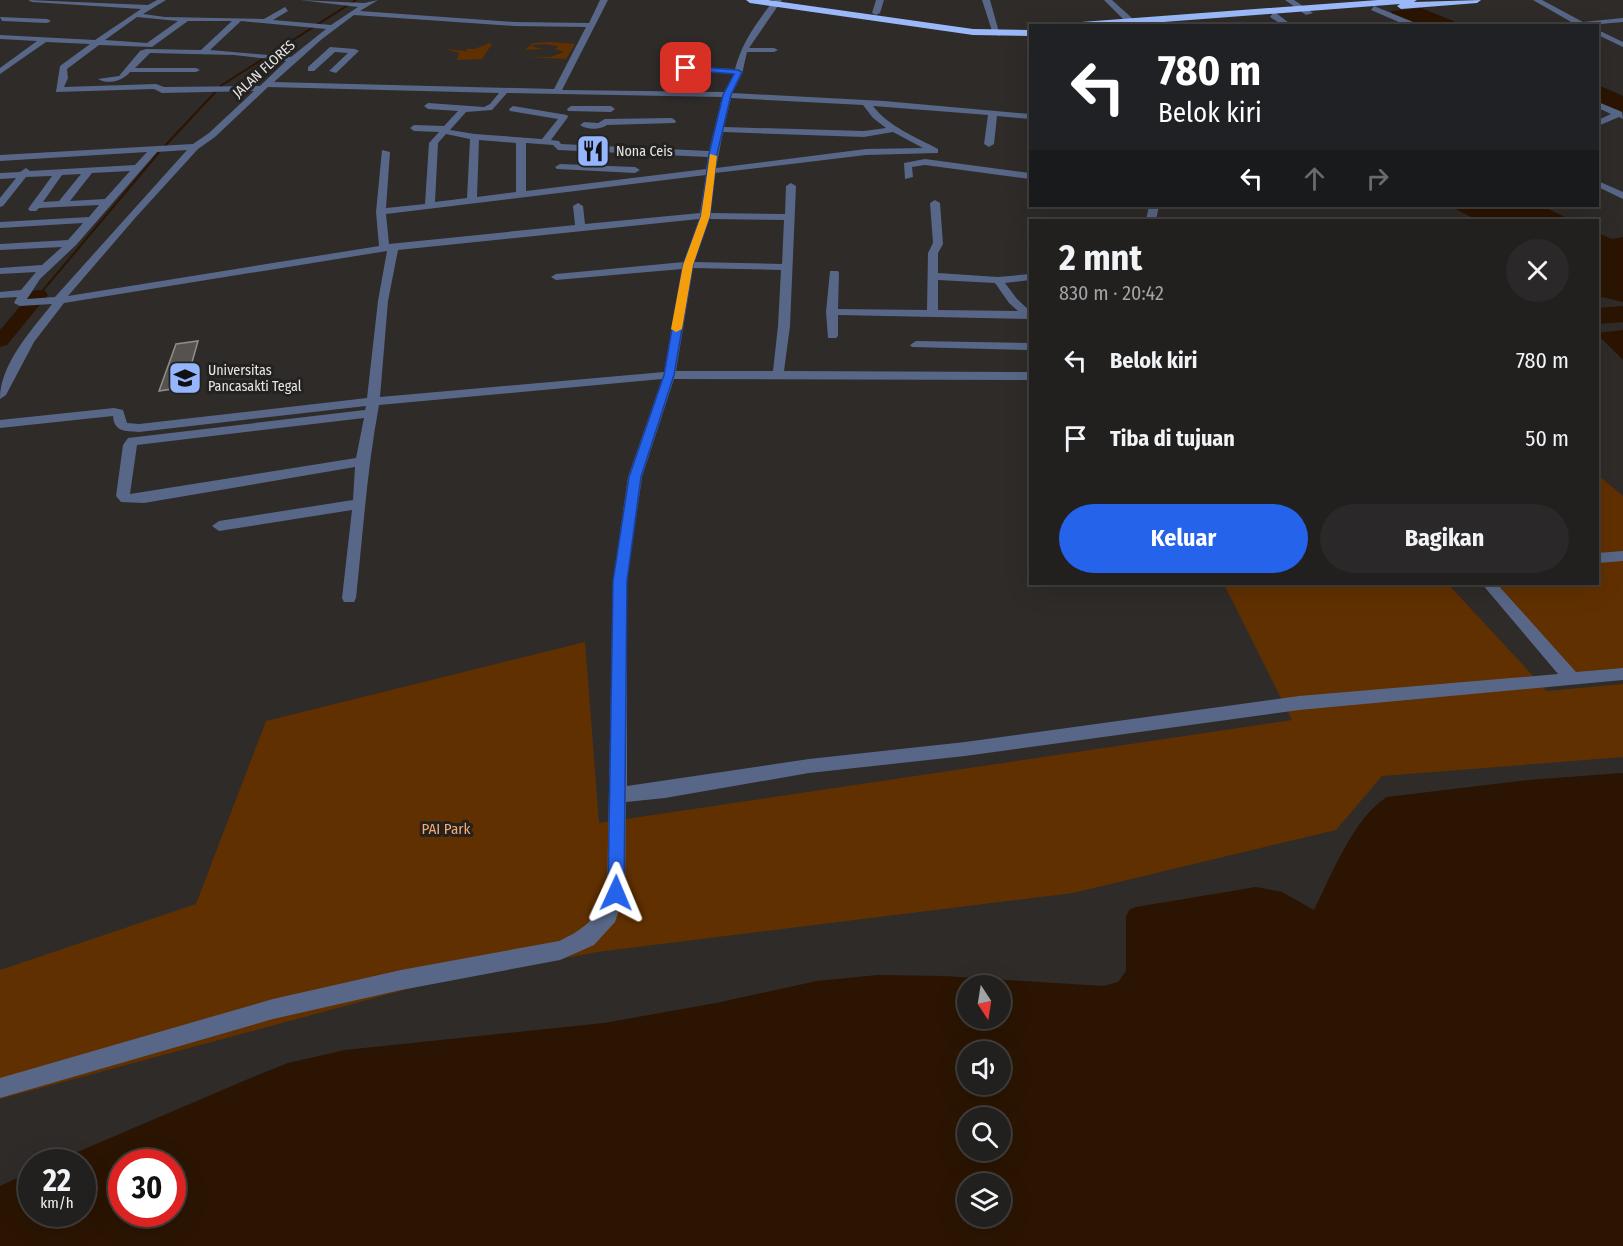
<!DOCTYPE html>
<html lang="id">
<head>
<meta charset="utf-8">
<style>
	body { margin:0; font-family:"Fira Sans Condensed",sans-serif; background:#2a2828; color:#f1f3f6; height:100vh; display:flex; flex-direction:column; font-size:22px; white-space:nowrap }
	* { box-sizing:border-box; margin:0 }
	p { font-size:20px; color:#a2a3a4 }
	.icon { flex:none; width:33px; height:33px; fill:none; stroke:currentColor; stroke-width:2; stroke-linecap:round; stroke-linejoin:round }
	.map { position:relative; flex:1; overflow:hidden }
	.sheet { position:absolute; left:1029px; top:219px; width:570px; height:366px; display:flex; flex-direction:column; background:#22201f; border-radius:0px; box-shadow:0 6px 24px #0002,0 0 0 2px #3f3e3d }
	.sheet>* { flex:none }
	.top-card { position:absolute; left:1029px; top:24px; width:570px; height:183px; border-radius:0px; box-shadow:0 6px 24px #0002,0 0 0 2px #3f3e3d; background:#202124; color:#fff; overflow:hidden }
	.needle { width:39px; rotate:168deg }
	.fabs { position:absolute; left:957px; top:975px; display:grid; gap:12px }
	.fabs a { display:grid; place-items:center; width:54px; height:54px; border-radius:50%; background:#22201f; box-shadow:0 6px 24px #0002,0 0 0 2px #3f3e3d; font-size:30px }
	.speed { position:absolute; left:18px; top:1149px; display:flex; gap:12px; font-size:30px; font-weight:700; text-align:center }
	.speed>* { display:grid; place-content:center; width:78px; height:78px; border-radius:50%; background:#22201f; box-shadow:0 6px 24px #0002,0 0 0 2px #3f3e3d; line-height:1 }
	.speed small { font-size:15px; font-weight:400 }
	.speed .limit { border:9px solid #d22; background:#fff; color:#111 }
	.pin { position:absolute; display:grid; place-items:center; width:51px; height:51px; color:#fff; margin:-26px; border-radius:12px; box-shadow:0 3px 9px #0006 }
	.me { position:absolute; width:66px; margin:-33px; rotate:1deg; stroke-linejoin:round; filter:drop-shadow(0 0 4px #0008) }
	.turn { display:flex; align-items:center; gap:21px; height:126px; padding:0 30px; font-size:27px }
	.turn .icon { width:78px; height:78px; stroke-width:2.5 }
	.turn b { display:block; font-size:42px; line-height:51px }
	.lanes { display:flex; align-items:center; height:57px; padding:0 30px; background:#0003; justify-content:center; gap:30px; direction:ltr }
	.lanes .off { opacity:.35 }
	.round { display:grid; place-items:center; flex:none; width:63px; height:63px; border-radius:32px; background:#2a2828 }
	.headline { display:flex; align-items:center; justify-content:space-between; height:102px; padding:0 30px }
	h1 { font-size:36px; font-weight:700; line-height:45px }
	.primary-button { display:flex; gap:12px; margin-top:auto; padding:12px 30px }
	.primary-button a { flex:1; height:69px; border-radius:36px; background:#2563eb; color:#fff; font-size:24px; font-weight:700; line-height:69px; text-align:center }
	.primary-button a+a { background:#2a2828; color:#f1f3f6 }
	ul { padding:0; list-style:none }
	li { display:flex; align-items:center; gap:18px; height:78px; padding:0 30px }
	li div { flex:1 }
	li b { display:block; font-size:22px }
	li em { font-style:normal }
	.map>svg:first-child { display:block }
	.green { fill:#613000 }
	.water { fill:#2b1402; fill-rule:evenodd }
	.lines { fill:none; stroke-linecap:round; stroke-linejoin:round }
	.stream { stroke:#2b1402; stroke-width:2 }
	.river { fill:#2b1402; fill-rule:evenodd }
	.building { fill:#555250; stroke:#908d8b; stroke-width:1.5 }
	.minor { fill:#586787; fill-rule:evenodd }
	.highway { fill:#9bb9f8; fill-rule:evenodd }
	.route { fill:#2563eb; stroke:#184099; stroke-width:1.5 }
	.slow { fill:#f59e0b }
	.labels { text-anchor:middle; dominant-baseline:central; stroke-width:6; stroke-linejoin:round; paint-order:stroke }
	.far-street-label { font-size:14px; fill:#e8e6e5; stroke:#242220 }
	.far-poi-label { font-size:14px; fill:#e8e6e5; stroke:#242220; text-anchor:start }
	.park-label { font-size:15px; fill:#faaa6f; stroke:#242220 }
</style>
</head>
<body>
<div class="map">
<svg width="1623" height="1246" viewBox="0 0 1623 1246">
	<rect width="100%" height="100%" fill="#2e2b29"/>
	<g class="green">
		<path d="M 550,42 L 575,44 L 566,59 L 526,57 L 550,57 L 564,52 L 555,49 L 558,47 C 552,44 537,44 531,46 L 543,49 L 525,50 L 533,43 Z"/>
		<polygon points="489,43 492,44 482,59 457,60 459,53 444,49 467,51 466,49 475,49"/>
		<polygon points="1598,475 1623,496 1623,670 1586,674 1569,670 1484,584 1598,584"/>
		<polygon points="1224,584 1448,584 1547,691 1623,684 1623,757 1382,776 1336,830 1073,893 597,952 423,985 0,1099 0,970 196,904 266,721 585,642 599,823 1292,720"/>
	</g>
	<g class="water">
		<polygon points="1421,8 1463,25 1418,25 1392,15 1391,11"/>
		<polygon points="1598,85 1623,96 1623,112 1598,102"/>
		<polygon points="1450,206 1542,206 1571,220 1477,220"/>
		<polygon points="1598,233 1612,239 1623,237 1623,302 1598,296"/>
		<polygon points="1623,306 1623,322 1598,324 1598,308"/>
		<polygon points="1623,330 1623,360 1598,335 1598,333"/>
		<path d="M 1623,773 L 1623,1246 L 0,1246 L 0,1186 L 31,1172 L 32,1214 L 82,1214 L 82,1162 L 54,1162 L 258,1075 L 288,1063 L 345,1050 L 604,1023 L 716,1003 L 817,981 L 878,975 L 944,976 L 1103,986 L 1118,982 L 1126,971 L 1126,917 L 1129,910 L 1136,907 L 1256,887 L 1282,892 L 1314,910 C 1331,876 1354,817 1387,797 L 1528,780 ZM 968,986 L 1000,986 L 1000,1018 L 968,1018 ZM 968,1052 L 1000,1052 L 1000,1084 L 968,1084 ZM 968,1118 L 1000,1118 L 1000,1150 L 968,1150 ZM 122,1162 L 172,1162 L 172,1214 L 122,1214 ZM 968,1184 L 1000,1184 L 1000,1216 L 968,1216 Z"/>
	</g>
	<g class="lines">
		<polyline class="stream" points="39,295 161,150 222,85 356,0"/>
		<polygon class="river" points="39,290 45,291 48,295 7,345 0,347 0,330 33,291"/>
	</g>
	<polygon class="building" points="198,341 185,387 159,391 176,344"/>
	<g class="lines">
		<g class="minor">
			<path d="M 28,0 L 148,5 L 157,0 L 166,0 L 143,14 L 165,17 L 264,19 L 285,7 L 288,11 L 273,20 L 331,25 L 358,7 L 300,0 L 364,3 L 378,0 L 360,11 L 514,22 L 589,23 L 600,0 L 608,0 L 562,90 L 724,92 L 734,74 L 686,70 L 682,68 L 686,66 L 735,69 C 742,42 757,22 774,0 L 782,0 L 749,48 L 774,48 L 778,50 L 774,52 L 747,52 L 742,74 L 732,93 L 884,101 L 1030,114 L 1030,119 L 997,116 L 994,144 L 989,147 L 984,144 L 988,115 L 873,106 C 889,127 916,137 938,149 L 938,153 L 866,155 L 715,173 L 710,213 L 785,214 L 786,186 L 791,183 L 796,186 L 790,326 L 784,371 L 1030,372 L 1030,380 L 674,379 L 642,477 L 627,581 L 627,786 L 809,759 L 965,742 L 1299,696 L 1558,674 L 1482,584 L 1497,584 L 1576,672 L 1623,668 L 1623,680 L 1299,710 L 965,756 L 809,773 L 665,798 L 626,802 L 625,893 L 615,922 L 594,945 L 560,960 L 401,990 L 273,1019 L 0,1098 L 0,1078 L 273,999 L 401,970 L 559,941 C 583,930 598,918 607,893 L 613,581 L 628,477 L 662,379 L 379,405 C 367,469 363,533 356,598 L 354,602 L 344,602 L 342,598 L 352,510 L 219,531 L 212,526 L 219,521 L 353,500 L 355,467 L 144,503 L 121,502 L 116,496 L 123,445 L 128,438 L 365,410 L 366,406 L 139,432 C 125,431 114,432 113,416 L 0,428 L 0,420 L 114,408 L 123,410 L 127,423 L 139,424 L 367,398 L 378,301 L 387,251 L 64,303 L 34,342 L 6,395 L 0,399 C 0,364 31,331 52,304 L 20,306 L 14,303 L 17,297 L 0,298 L 0,292 L 21,290 L 36,272 L 0,274 L 0,268 L 42,265 L 62,247 L 0,250 L 0,244 L 68,240 L 83,223 L 0,228 L 0,222 L 89,217 L 99,205 L 39,208 L 36,211 L 30,211 L 28,209 L 52,176 L 26,177 L 3,206 L 0,207 L 0,198 L 16,178 L 0,179 L 0,173 L 20,172 L 26,168 L 30,171 L 135,165 L 147,152 L 0,161 L 0,155 L 193,144 L 209,133 L 254,91 L 162,93 L 154,89 L 56,92 L 60,66 L 90,44 L 46,42 L 0,74 L 0,68 L 37,41 L 0,39 L 0,35 L 95,40 L 141,9 L 32,2 ZM 354,15 L 514,26 L 586,27 L 554,89 L 274,82 L 322,39 ZM 137,17 L 178,21 L 147,43 L 105,40 ZM 188,21 L 232,21 L 201,50 L 146,49 L 140,51 L 119,76 L 98,79 C 108,85 123,81 130,72 L 196,72 L 200,70 L 196,68 L 135,68 L 150,53 L 234,55 L 286,61 L 260,86 L 164,87 L 156,84 L 64,87 L 68,78 L 67,69 L 99,45 L 152,47 ZM 241,21 L 326,29 L 291,57 L 210,50 ZM 268,87 L 499,93 L 490,104 L 484,107 L 428,103 L 424,106 L 428,109 L 458,111 L 444,126 L 414,125 L 410,128 L 414,131 L 439,132 L 429,143 L 425,204 L 386,208 L 390,152 L 382,150 L 376,212 L 379,246 L 68,296 L 136,217 L 198,149 L 215,137 ZM 507,93 L 722,97 L 709,151 L 561,144 L 559,141 L 551,140 L 568,117 L 567,115 L 513,106 L 509,109 L 510,111 L 558,119 L 542,139 L 475,134 L 450,130 L 466,112 L 492,110 ZM 731,98 L 863,105 L 873,118 L 886,128 L 864,131 L 724,127 ZM 723,132 L 864,137 L 893,132 L 923,148 L 866,149 L 716,168 ZM 446,134 L 470,139 L 467,198 L 435,202 L 438,143 ZM 479,140 L 516,143 L 516,192 L 477,197 ZM 526,143 L 553,145 L 558,150 L 708,157 L 706,169 L 526,191 ZM 187,150 L 55,297 L 27,299 L 40,279 L 76,245 L 157,152 ZM 130,171 L 105,199 L 70,201 L 92,173 ZM 81,174 L 59,201 L 43,202 L 62,175 ZM 706,175 L 700,213 L 585,224 L 583,206 L 578,203 L 573,206 L 575,225 L 389,244 L 386,214 ZM 699,219 L 684,262 L 556,274 L 551,277 L 556,280 L 682,269 L 664,372 L 380,397 L 388,301 L 398,250 ZM 709,219 L 784,220 L 782,264 L 694,262 ZM 693,268 L 781,270 L 778,326 L 773,371 L 676,371 ZM 364,418 L 356,458 L 130,494 L 137,445 Z"/>
			<polygon points="876,0 884,0 880,13 876,15 872,13"/>
			<polygon points="982,0 990,0 1000,36 993,34"/>
			<polygon points="1104,0 1112,0 1133,19 1133,23 1127,23"/>
			<polygon points="1285,0 1294,0 1313,13 1306,15"/>
			<polygon points="1533,0 1542,0 1583,22 1623,18 1623,22 1578,26"/>
			<polygon points="1374,6 1418,24 1418,26 1408,26 1371,10"/>
			<polygon points="1273,13 1276,13 1293,26 1284,26 1270,17"/>
			<polygon points="0,17 47,19 51,21 47,23 2,21"/>
			<polygon points="1598,30 1623,42 1623,47 1598,35"/>
			<polygon points="330,47 355,49 359,51 336,73 329,71 348,53 335,52 314,71 308,71 308,67"/>
			<polygon points="1598,102 1622,112 1623,119 1619,117 1598,126 1598,120 1611,114 1598,108"/>
			<polygon points="571,106 611,106 615,109 611,112 568,111 567,109"/>
			<path d="M 672,118 L 676,121 L 675,123 L 607,125 C 600,130 587,130 580,125 L 584,122 L 598,123 L 605,119 Z"/>
			<polygon points="925,159 1030,173 1030,179 925,165 912,167 913,177 905,179 904,163"/>
			<polygon points="560,164 635,167 640,170 635,173 557,169 555,167"/>
			<polygon points="1598,181 1623,192 1623,199 1598,187"/>
			<path d="M 935,200 L 940,203 L 943,244 L 938,253 L 938,273 L 998,277 L 1030,274 L 1030,280 L 1005,283 L 1017,299 L 1030,311 L 1030,319 L 838,315 L 838,336 L 836,338 L 828,338 L 826,312 L 830,271 L 838,271 L 839,273 L 838,309 L 927,310 L 928,253 L 933,243 L 930,203 ZM 938,280 L 995,283 L 1009,303 L 1018,311 L 938,310 Z"/>
			<polygon points="1149,206 1159,206 1156,220 1146,220"/>
			<polygon points="916,341 1030,343 1030,350 912,347 910,345"/>
			<polygon points="1623,551 1623,561 1598,563 1598,553"/>
		</g>
		<g class="highway">
			<polygon points="746,0 768,0 973,29 1030,30 1030,36 973,35 750,3"/>
			<polygon points="1378,0 1417,0 1414,2 1481,0 1477,3 1401,9 1397,6 1400,4 1111,26 1064,26 1068,23"/>
		</g>
	</g>
	<polygon class="route" points="684,66 738,70 742,72 731,95 717,154 710,216 693,265 674,375 641,477 627,581 624,893 622,899 616,901 610,899 608,893 613,581 629,477 664,375 683,265 701,216 709,154 723,95 734,74 686,70"/>
	<polygon class="slow" points="710,154 717,156 710,216 693,265 682,329 676,332 671,329 683,265 701,216"/>
	<defs>
		<symbol id="restaurant-square" viewBox="-11 -11 22 22"><rect x="-9" y="-9" width="18" height="18" rx="4" fill="#95b6fd" stroke="#242220"/><path d="M-5-6h1v4h1v-4h1v4h1v-4h1v5L-1.5 .5V6h-2V.5L-5-1ZM5-6V6H3V1.5H1.5Q1.5-4 5-6Z" fill="#111"/></symbol>
		<symbol id="university-square" viewBox="-11 -11 22 22"><rect x="-9" y="-9" width="18" height="18" rx="4" fill="#95b6fd" stroke="#242220"/><path d="M0-5L7-2L0 1L-7-2ZM-4 1L0 2.5L4 1V4Q0 6-4 4Z" fill="#111"/></symbol>
	</defs>
	<g fill-rule="evenodd">
		<use href="#restaurant-square" x="574" y="132" width="38" height="38"/>
		<use href="#university-square" x="166" y="359" width="38" height="38"/>
	</g>
	<g class="labels">
		<g class="far-street-label">
			<text transform="translate(264 69) rotate(-42)">JALAN FLORES</text>
		</g>
		<g class="far-poi-label">
			<text x="616" y="151">Nona Ceis</text>
			<text x="208" y="370">Universitas<tspan x="208" dy="16">Pancasakti Tegal</tspan></text>
		</g>
		<g class="park-label">
			<text x="446" y="829">PAI Park</text>
		</g>
	</g>
</svg>
<div class="fabs">
<a><svg class="needle" viewBox="-14 -14 28 28"><path d="M0-13l5 13h-10z" fill="#e53935"/><path d="M0 13l5-13h-10z" fill="#a2a3a4"/></svg></a>
<a><svg class="icon" aria-label="sound" viewBox="0 0 24 24"><path d="M4 9h4l5-4v14l-5-4H4zM17 9q2 3 0 6"/></svg></a>
<a><svg class="icon" aria-label="search" viewBox="0 0 24 24"><circle cx="10" cy="10" r="6"/><path d="M15 15l6 6"/></svg></a>
<a><svg class="icon" aria-label="layers" viewBox="0 0 24 24"><path d="M12 4l9 5-9 5-9-5zM3 14l9 5 9-5"/></svg></a>
</div>
<div class="speed"><div>22<small>km/h</small></div><div class="limit">30</div></div>
<div class="pin" style="left:686px;top:68px;background:#d93025"><svg class="icon" aria-label="arrive" viewBox="0 0 24 24"><path d="M6 21V4h12l-3 4 3 4H6"/></svg></div>
<svg class="me" style="left:616px;top:893px" viewBox="-20 -20 40 40"><path d="M0-17L14 15 0 8-14 15z" fill="#2563eb" stroke="#fff" stroke-width="4"/></svg>
<div class="top-card">
<div class="turn"><svg class="icon" aria-label="left" viewBox="0 0 24 24"><path d="M17 20v-9H6M10 6l-5 5 5 5"/></svg><div><b>780 m</b>Belok kiri</div></div>
<div class="lanes"><svg class="icon" aria-label="left" viewBox="0 0 24 24"><path d="M17 20v-9H6M10 6l-5 5 5 5"/></svg><svg class="icon off" aria-label="ahead" viewBox="0 0 24 24"><path d="M12 20V5M6 11l6-6 6 6"/></svg><svg class="icon off" aria-label="right" viewBox="0 0 24 24"><path d="M7 20v-9h11M14 6l5 5-5 5"/></svg></div>
</div>
<section class="sheet">
<div class="headline"><div><h1>2 mnt</h1><p>830 m · 20:42</p></div><a class="round"><svg class="icon" aria-label="close" viewBox="0 0 24 24"><path d="M6 6l12 12M18 6L6 18"/></svg></a></div>
<ul>
<li><svg class="icon" aria-label="left" viewBox="0 0 24 24"><path d="M17 20v-9H6M10 6l-5 5 5 5"/></svg><div><b>Belok kiri</b></div><em>780 m</em></li>
<li><svg class="icon" aria-label="arrive" viewBox="0 0 24 24"><path d="M6 21V4h12l-3 4 3 4H6"/></svg><div><b>Tiba di tujuan</b></div><em>50 m</em></li>
</ul>
<div class="primary-button"><a>Keluar</a><a>Bagikan</a></div>
</section>
</div>
</body>
</html>
